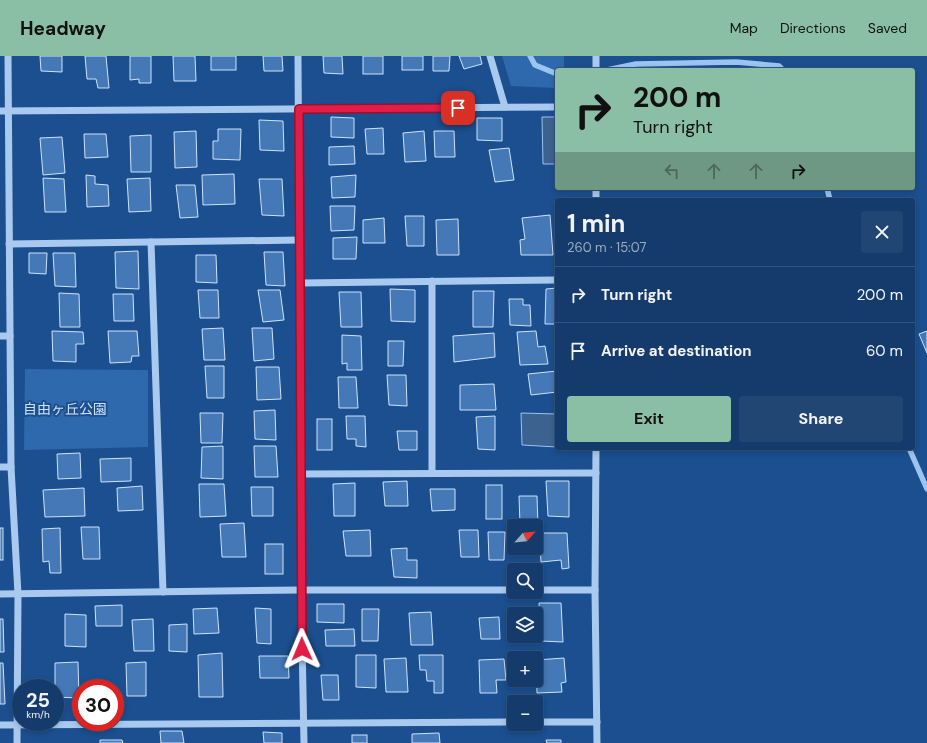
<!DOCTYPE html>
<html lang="en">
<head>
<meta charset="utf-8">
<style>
	body { margin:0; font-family:"DM Sans","Noto Sans JP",sans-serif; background:#214673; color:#f1f3f6; height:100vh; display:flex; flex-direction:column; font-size:15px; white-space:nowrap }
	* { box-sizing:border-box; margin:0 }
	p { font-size:13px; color:#9dadc1 }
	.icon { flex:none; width:22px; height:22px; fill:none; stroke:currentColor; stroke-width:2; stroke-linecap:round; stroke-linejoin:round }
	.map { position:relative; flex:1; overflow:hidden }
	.drawer { position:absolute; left:555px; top:142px; width:360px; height:252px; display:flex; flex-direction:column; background:#143b6b; border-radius:4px; box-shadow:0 2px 6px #0003,0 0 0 1px #33557e }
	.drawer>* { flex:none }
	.hud { position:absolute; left:555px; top:12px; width:360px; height:122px; border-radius:4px; box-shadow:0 2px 6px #0003,0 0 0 1px #33557e; background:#8abfa5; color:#111; overflow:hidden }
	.needle { width:26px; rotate:63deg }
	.fabs { position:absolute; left:507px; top:463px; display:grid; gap:8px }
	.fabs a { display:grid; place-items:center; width:36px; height:36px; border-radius:4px; background:#143b6b; box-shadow:0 2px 6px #0003,0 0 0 1px #33557e; font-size:20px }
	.speed { position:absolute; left:12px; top:623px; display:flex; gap:8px; font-size:20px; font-weight:700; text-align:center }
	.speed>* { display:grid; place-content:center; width:52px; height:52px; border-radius:50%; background:#143b6b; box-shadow:0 2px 6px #0003,0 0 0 1px #33557e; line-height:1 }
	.speed small { font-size:10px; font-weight:400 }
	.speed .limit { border:6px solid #d22; background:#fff; color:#111 }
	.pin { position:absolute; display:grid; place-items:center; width:34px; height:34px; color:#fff; margin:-17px; border-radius:8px; box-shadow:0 2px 6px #0006 }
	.me { position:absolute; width:44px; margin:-22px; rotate:359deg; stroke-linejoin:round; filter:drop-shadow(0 0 3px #0008) }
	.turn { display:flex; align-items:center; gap:14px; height:84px; padding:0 12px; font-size:18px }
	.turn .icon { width:52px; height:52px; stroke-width:2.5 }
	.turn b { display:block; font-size:28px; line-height:34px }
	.lanes { display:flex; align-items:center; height:38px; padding:0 12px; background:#0003; justify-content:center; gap:20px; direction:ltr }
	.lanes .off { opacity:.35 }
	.round { display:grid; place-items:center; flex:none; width:42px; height:42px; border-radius:4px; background:#214673 }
	.summary { display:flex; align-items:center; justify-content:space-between; height:68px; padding:0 12px }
	h1 { font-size:24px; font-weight:700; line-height:30px }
	.action { display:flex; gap:8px; margin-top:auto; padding:8px 12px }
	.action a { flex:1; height:46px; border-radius:4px; background:#8abfa5; color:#111; font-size:16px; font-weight:700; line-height:46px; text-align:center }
	.action a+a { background:#214673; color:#f1f3f6 }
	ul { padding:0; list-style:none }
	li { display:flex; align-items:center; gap:12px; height:56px; padding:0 12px; border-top:1px solid #33557e }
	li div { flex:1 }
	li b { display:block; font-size:15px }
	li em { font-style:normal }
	header { display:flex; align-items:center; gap:24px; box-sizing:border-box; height:56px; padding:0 20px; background:#8abfa5; color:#111 }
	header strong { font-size:19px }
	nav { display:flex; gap:22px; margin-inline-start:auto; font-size:14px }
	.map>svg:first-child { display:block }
	.green { fill:#2e69ad }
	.water { fill:#3c6290; stroke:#9cc4f0 }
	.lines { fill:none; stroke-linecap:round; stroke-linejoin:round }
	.stream { stroke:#9cc4f0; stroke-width:5.5 }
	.building { fill:#4478b7; stroke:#cfe3fa }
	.minor { stroke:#a9c9ee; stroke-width:7 }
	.route-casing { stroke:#92132f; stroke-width:10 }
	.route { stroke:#e11d48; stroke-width:7 }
	.labels { text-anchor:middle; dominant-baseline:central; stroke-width:4; stroke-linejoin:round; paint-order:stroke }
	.park-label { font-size:14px; fill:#cfe3fa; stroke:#1b4f8f }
</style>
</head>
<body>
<header>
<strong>Headway</strong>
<nav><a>Map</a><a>Directions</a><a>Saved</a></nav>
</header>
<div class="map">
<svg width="927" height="687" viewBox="0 0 927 687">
	<rect width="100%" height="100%" fill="#1b4f8f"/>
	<g class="green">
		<polygon points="502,0 564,0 564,14 557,14 557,32 511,30"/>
		<polygon points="25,313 148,314 148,391 24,394"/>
	</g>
	<g class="water">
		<polygon points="542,61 557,61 557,108 543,108"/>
		<polygon points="521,357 557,358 557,391 522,389"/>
	</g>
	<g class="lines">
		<g class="stream">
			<polyline points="530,0 535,9 557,18"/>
			<polyline points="607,14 636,8 736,6 779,10 783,14"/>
			<polyline points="827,132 830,144"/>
			<polyline points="909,392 927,433"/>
		</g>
	</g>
	<g class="building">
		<polygon points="40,0 62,0 62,16 41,15"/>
		<polygon points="85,0 106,0 109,32 98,32 96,23 87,23"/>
		<polygon points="130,0 151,0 151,27 139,27 139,23 130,24"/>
		<polygon points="173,0 195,0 196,25 174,25"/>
		<rect x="211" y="0" width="25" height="14"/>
		<polygon points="263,0 282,0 283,15 264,15"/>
		<polygon points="323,0 342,0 343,18 324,17"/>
		<rect x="363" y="0" width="20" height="18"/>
		<rect x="402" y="0" width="21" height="14"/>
		<polygon points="433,0 450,0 449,15 433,15"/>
		<polygon points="459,0 480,0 482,8 464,13"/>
		<polygon points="331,61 354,62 354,82 331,81"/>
		<polygon points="477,62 502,62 502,85 477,84"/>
		<polygon points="259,64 283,65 284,95 260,94"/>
		<polygon points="383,72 384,98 367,98 365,73"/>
		<polygon points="218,73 241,73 240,104 213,103 213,85 218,85"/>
		<polygon points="196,75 197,111 175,112 174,76"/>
		<polygon points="424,75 426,105 405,106 403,77"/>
		<polygon points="434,75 454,75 455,101 435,101"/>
		<polygon points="84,78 106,78 108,101 85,102"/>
		<polygon points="151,79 151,116 131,116 130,80"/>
		<polygon points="62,81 65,117 43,119 40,82"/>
		<polygon points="354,90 355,108 329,109 329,91"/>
		<polygon points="509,92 514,124 495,126 489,94"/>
		<polygon points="234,118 235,148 203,149 202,119"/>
		<polygon points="86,119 95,120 95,128 108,129 109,150 87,151"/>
		<polygon points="356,119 355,141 332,142 331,121"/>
		<polygon points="43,122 64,123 66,156 45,156"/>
		<polygon points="150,122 151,155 129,156 127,123"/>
		<polygon points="259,123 282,123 284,160 262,159"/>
		<polygon points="176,129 195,129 198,161 180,162"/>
		<polygon points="330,150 355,150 354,174 331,175"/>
		<polygon points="550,159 553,199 521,199 520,184 525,183 522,162"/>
		<polygon points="405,160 424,160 424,190 407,190"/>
		<polygon points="384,162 385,187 363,187 363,164"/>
		<polygon points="458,163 459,199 437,199 436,164"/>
		<polygon points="357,181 356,203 333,203 333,182"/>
		<polygon points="138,195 139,233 116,232 115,196"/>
		<polygon points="264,196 283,196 285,230 266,229"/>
		<polygon points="29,197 47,197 46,218 29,217"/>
		<polygon points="53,197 75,197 76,231 55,230"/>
		<polygon points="196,199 216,199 217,227 196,226"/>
		<polygon points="557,232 557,268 545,268 546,233"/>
		<polygon points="390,233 415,234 415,266 391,265"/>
		<polygon points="198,234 218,234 219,262 200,262"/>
		<polygon points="258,234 280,234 284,264 263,266"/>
		<polygon points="473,235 494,235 493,271 473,271"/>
		<polygon points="339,236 361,236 362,271 341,271"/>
		<polygon points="59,237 79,238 80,271 60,271"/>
		<polygon points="113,238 133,238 134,265 114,265"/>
		<polygon points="509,243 523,243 523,249 530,249 531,270 510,269"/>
		<polygon points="223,272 225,304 204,304 202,273"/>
		<polygon points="252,272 272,272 274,303 254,305"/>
		<polygon points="52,275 83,276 84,288 76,288 76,306 53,305"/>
		<polygon points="108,275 137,275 139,300 132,300 131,306 110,307"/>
		<polygon points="536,275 538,291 545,290 548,308 520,309 517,276"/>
		<polygon points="927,275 927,297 919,278"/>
		<polygon points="494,277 495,301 454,306 453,280"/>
		<polygon points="342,279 361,280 362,314 347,314 347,307 342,308"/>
		<polygon points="388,285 404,285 403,310 388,310"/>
		<polygon points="205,310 224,310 224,342 207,342"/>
		<polygon points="256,311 279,311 281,343 257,344"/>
		<polygon points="557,315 557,336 531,339 528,318"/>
		<polygon points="387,319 406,319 407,350 389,349"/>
		<polygon points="338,321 356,321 358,352 339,352"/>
		<polygon points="494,328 496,354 460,354 460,329"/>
		<polygon points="275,354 276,384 255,383 254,355"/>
		<polygon points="200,357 223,357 222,387 201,387"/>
		<polygon points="346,360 365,360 366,391 356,390 356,383 347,383"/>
		<polygon points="495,360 495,394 478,393 476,361"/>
		<rect x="317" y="363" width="15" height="31"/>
		<polygon points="397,375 417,375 417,394 399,394"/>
		<polygon points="223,390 223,423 201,422 202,391"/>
		<polygon points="254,390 276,390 278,421 255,421"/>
		<polygon points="80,397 81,422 58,423 57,398"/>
		<polygon points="131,402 131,425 101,426 100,403"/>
		<polygon points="407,425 408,450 385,450 383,426"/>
		<polygon points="546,425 569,425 569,461 548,460"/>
		<polygon points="355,427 355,460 334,460 333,428"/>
		<polygon points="199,428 224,428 226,460 200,461"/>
		<rect x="486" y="429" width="16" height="34"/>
		<polygon points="142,430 143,454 118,455 117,432"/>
		<polygon points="251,431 273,431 273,460 252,460"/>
		<polygon points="84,432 85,460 45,461 43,434"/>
		<polygon points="430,433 455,433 455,454 432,455"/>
		<polygon points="519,440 537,440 538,469 520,468"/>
		<polygon points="244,467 246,501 222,501 220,468"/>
		<polygon points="81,471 99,471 100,503 83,503"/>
		<rect x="0" y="472" width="3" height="32"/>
		<polygon points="60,472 61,517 50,517 49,505 43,506 42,473"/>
		<polygon points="370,474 371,500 346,500 343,475"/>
		<polygon points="459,474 478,474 479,501 461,501"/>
		<polygon points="488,476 505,476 504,504 489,504"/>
		<polygon points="539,477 567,477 569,512 562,513 561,504 541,506"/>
		<rect x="265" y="488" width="18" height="30"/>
		<polygon points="407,492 407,504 417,504 417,522 394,521 391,493"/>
		<polygon points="539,547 561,547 563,586 541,585"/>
		<polygon points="317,548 344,548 344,567 317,566"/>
		<polygon points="122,549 122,570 96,570 95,550"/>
		<polygon points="217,552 219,577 194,578 193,553"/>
		<polygon points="255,552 271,553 271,588 257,587"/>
		<polygon points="362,553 379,553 378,585 362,585"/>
		<polygon points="431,556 433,589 411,589 409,557"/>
		<polygon points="65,558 86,559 86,591 65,590"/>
		<polygon points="499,561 500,583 481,583 479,562"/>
		<polygon points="0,563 3,563 4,596 0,596"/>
		<polygon points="153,563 154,595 134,595 132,564"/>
		<polygon points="187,568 187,596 169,595 169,569"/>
		<polygon points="354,573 355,590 326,590 325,574"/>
		<polygon points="222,597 223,641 199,641 198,599"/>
		<polygon points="356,599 376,599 376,632 356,631"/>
		<polygon points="419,599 443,599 443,637 434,637 434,625 427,625 426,614 420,614"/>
		<polygon points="259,600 288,600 289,622 260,622"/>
		<polygon points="406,602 408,636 386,636 384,603"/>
		<polygon points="564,602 566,626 561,627 562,636 537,637 536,604"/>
		<polygon points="504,603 506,624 496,624 497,637 480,637 479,604"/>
		<polygon points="78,606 79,642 55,641 55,607"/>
		<polygon points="146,606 146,640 127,640 126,607"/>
		<polygon points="0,607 3,607 5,648 0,648"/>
		<polygon points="321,619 338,619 339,644 323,644"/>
		<polygon points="160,675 182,675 184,687 161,687"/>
		<polygon points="263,676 282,677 282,687 264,687"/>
		<polygon points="439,677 440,687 412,687 412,678"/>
		<rect x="352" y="679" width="15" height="8"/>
		<polygon points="100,684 122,684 123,687 100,687"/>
		<polygon points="546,684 561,684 561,687 547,687"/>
	</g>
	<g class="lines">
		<g class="minor">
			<polyline points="8,0 11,411 18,538 17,687"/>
			<polyline points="298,0 301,534 304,687"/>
			<polyline points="490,0 505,51"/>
			<polyline points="596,0 596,14"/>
			<polyline points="0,55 557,51"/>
			<polyline points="596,144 596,132"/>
			<polyline points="151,186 163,536"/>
			<polyline points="9,188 300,184"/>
			<polyline points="432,225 432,416"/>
			<polyline points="300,227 557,224"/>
			<polyline points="0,280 10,280"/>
			<polyline points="596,392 595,534 597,687"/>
			<polyline points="0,411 11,411"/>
			<polyline points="301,418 596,417"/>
			<polyline points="536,534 595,534"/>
			<polyline points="0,538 301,534 514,534"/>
			<polyline points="536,666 597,666"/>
			<polyline points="0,669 514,666"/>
		</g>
	</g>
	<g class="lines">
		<defs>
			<polyline id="route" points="302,593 299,53 458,52"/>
		</defs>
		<use href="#route" class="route-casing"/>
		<use href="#route" class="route"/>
	</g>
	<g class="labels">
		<g class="park-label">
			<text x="65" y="353">自由ヶ丘公園</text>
		</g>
	</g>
</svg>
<div class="fabs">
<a><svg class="needle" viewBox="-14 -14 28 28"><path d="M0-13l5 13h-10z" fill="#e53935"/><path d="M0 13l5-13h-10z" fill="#9dadc1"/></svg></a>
<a><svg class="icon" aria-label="search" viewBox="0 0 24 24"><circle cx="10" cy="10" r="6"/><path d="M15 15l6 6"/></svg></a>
<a><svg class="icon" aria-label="layers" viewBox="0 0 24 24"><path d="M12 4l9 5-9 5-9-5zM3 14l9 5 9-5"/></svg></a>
<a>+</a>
<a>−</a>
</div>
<div class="speed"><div>25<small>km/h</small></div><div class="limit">30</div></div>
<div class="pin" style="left:458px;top:52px;background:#d93025"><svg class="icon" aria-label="arrive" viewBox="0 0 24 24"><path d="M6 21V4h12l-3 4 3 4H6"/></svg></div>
<svg class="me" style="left:302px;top:593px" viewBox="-20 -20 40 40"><path d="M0-17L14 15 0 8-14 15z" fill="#e11d48" stroke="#fff" stroke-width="4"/></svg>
<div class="hud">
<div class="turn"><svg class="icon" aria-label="right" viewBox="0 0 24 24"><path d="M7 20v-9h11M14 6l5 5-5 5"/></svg><div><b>200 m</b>Turn right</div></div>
<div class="lanes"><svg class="icon off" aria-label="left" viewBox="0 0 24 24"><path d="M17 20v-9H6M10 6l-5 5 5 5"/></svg><svg class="icon off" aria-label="ahead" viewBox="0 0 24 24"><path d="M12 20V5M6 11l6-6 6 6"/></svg><svg class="icon off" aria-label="ahead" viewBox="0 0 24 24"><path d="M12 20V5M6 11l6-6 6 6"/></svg><svg class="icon" aria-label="right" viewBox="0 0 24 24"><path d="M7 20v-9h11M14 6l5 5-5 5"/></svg></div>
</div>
<section class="drawer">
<div class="summary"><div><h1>1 min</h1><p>260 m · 15:07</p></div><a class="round"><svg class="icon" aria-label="close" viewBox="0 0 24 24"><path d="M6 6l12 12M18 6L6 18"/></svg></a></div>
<ul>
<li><svg class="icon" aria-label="right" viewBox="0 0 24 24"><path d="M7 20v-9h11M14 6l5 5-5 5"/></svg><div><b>Turn right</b></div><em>200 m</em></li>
<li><svg class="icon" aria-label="arrive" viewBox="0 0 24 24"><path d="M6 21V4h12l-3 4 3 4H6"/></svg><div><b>Arrive at destination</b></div><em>60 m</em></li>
</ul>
<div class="action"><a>Exit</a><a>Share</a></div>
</section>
</div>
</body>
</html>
